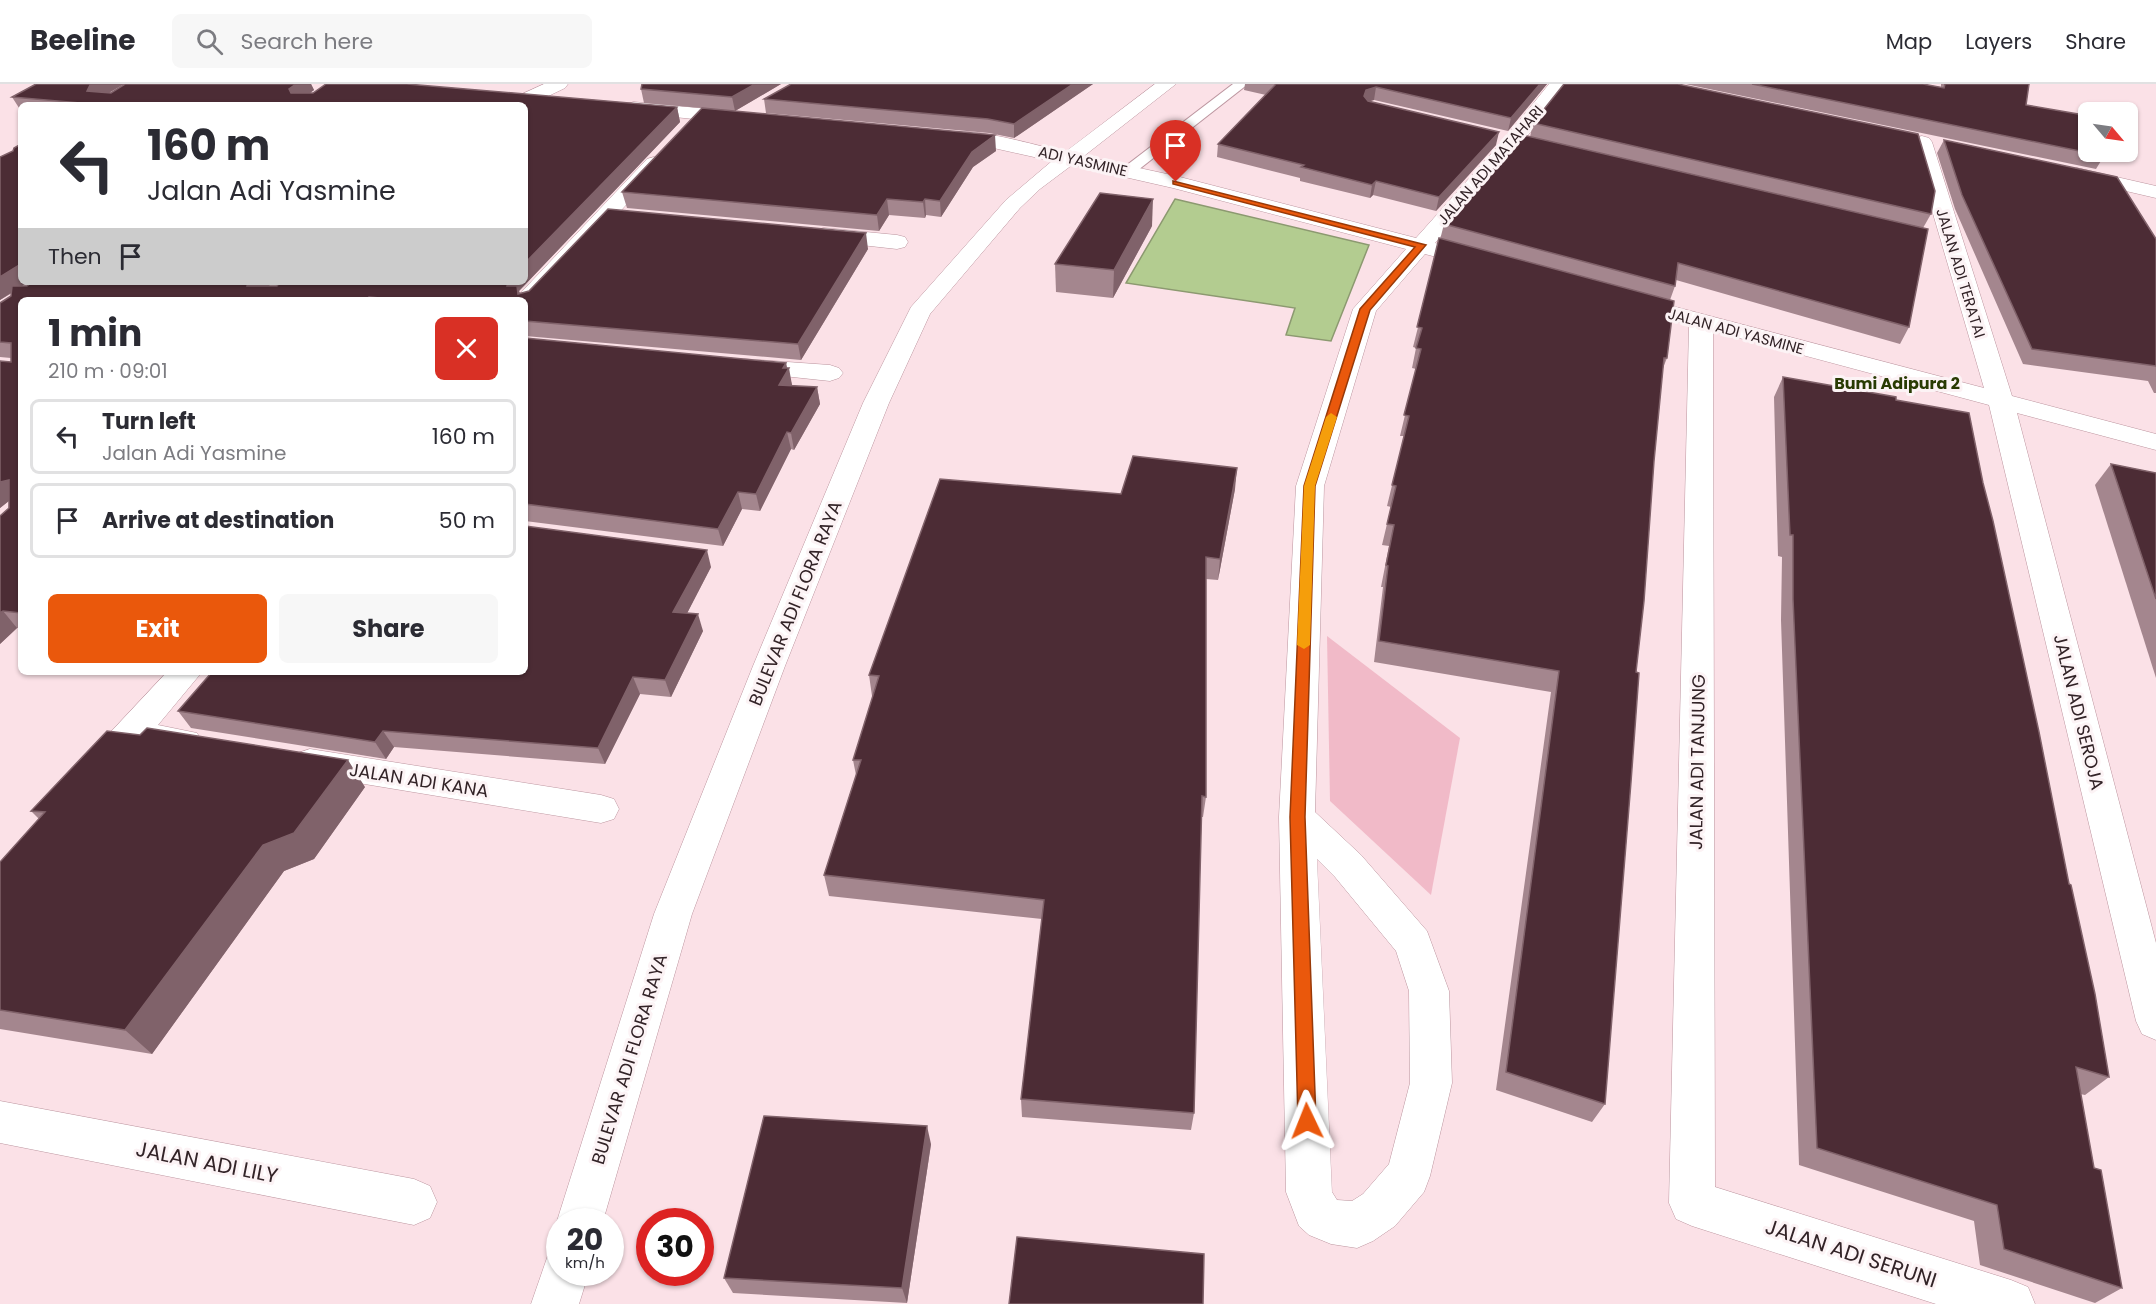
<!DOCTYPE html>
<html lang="en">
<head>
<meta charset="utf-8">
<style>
	body { margin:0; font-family:Poppins,sans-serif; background:#f7f7f7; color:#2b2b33; height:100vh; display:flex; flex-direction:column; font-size:22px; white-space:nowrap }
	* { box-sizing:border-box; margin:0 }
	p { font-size:20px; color:#7c7c81 }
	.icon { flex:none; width:33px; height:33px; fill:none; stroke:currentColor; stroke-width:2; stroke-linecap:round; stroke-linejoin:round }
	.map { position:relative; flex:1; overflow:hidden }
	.details { position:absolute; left:18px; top:213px; width:510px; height:378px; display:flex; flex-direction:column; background:#fff; border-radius:9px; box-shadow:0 2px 4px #0004 }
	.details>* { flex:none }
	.hud { position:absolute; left:18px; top:18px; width:510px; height:183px; border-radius:9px; box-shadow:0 2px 4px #0004; background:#fff; color:#2b2b33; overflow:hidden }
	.needle { width:39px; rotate:119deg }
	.controls { position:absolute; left:2078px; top:18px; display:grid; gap:12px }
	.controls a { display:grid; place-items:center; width:60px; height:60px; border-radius:9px; background:#fff; box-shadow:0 2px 4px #0004; font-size:30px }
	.speed { position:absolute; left:546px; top:1124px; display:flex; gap:12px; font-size:30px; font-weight:700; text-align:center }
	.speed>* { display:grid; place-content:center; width:78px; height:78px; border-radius:50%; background:#fff; box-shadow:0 2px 4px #0004; line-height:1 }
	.speed small { font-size:15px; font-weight:400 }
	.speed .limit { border:9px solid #d22; background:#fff; color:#111 }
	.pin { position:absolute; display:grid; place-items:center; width:51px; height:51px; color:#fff; margin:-62px -26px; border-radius:50% 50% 50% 0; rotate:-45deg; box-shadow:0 0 6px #0007 }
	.pin .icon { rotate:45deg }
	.me { position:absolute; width:66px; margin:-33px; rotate:358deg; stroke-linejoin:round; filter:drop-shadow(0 0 4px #0008) }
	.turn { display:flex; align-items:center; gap:21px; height:126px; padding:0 30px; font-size:27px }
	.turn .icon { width:78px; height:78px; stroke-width:2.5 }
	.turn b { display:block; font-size:42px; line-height:51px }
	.then { display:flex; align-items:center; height:57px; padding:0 30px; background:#0003; gap:12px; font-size:22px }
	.round { display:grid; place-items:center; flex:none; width:63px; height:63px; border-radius:9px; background:#f7f7f7 }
	.head { display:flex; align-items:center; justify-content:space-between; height:102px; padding:0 30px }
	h1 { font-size:36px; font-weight:700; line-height:45px }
	.action { display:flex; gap:12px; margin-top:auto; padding:12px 30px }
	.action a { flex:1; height:69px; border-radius:9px; background:#ea580c; color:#fff; font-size:24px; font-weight:700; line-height:69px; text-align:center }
	.action a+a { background:#f7f7f7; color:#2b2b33 }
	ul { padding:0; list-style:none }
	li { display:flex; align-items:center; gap:18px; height:75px; margin:0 12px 9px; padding:0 18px; border:3px solid #e1e1e2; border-radius:9px }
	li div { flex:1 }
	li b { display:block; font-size:22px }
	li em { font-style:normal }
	header { display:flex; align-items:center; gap:36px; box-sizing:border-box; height:84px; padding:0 30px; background:#fff; border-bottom:2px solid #e1e1e2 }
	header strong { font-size:28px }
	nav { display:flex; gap:33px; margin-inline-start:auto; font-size:21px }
	.search { width:420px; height:54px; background:#f7f7f7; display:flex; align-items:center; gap:15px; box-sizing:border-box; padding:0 21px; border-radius:9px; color:#7c7c81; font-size:22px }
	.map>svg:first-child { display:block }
	.green { fill:#f1bac8 }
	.water { fill:#b3cc90; stroke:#8c9970; stroke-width:1.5 }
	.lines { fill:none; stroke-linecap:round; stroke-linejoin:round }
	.service-casing { stroke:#bc959f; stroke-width:2 }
	.minor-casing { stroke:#bc959f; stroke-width:1 }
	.service { fill:#fff; fill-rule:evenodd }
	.minor { fill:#fff; fill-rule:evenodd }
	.wall { fill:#a4868e }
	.shaded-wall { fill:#80626a }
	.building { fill:#4c2c35; stroke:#80626a; stroke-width:1.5 }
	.route { fill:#ea580c; stroke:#983908; stroke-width:1.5 }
	.slow { fill:#f59e0b }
	.labels { text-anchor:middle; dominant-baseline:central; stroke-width:6; stroke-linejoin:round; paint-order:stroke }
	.far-street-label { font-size:15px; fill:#322327; stroke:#fcf3f5 }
	.far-neighbourhood-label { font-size:16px; font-weight:bold; fill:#293b03; stroke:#fcf3f5 }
	.street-label { font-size:18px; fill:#322327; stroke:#fcf3f5 }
	.near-street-label { font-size:21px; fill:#322327; stroke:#fcf3f5 }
</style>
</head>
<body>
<header>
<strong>Beeline</strong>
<div class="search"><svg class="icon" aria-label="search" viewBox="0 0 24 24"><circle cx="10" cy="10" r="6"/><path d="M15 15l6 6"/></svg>Search here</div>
<nav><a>Map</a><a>Layers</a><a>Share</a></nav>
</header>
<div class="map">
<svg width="2156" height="1220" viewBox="0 0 2156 1220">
	<rect width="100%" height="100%" fill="#fbe1e7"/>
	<polygon class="green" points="1327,552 1460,654 1431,811 1330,717"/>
	<polygon class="water" points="1175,115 1369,161 1331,257 1286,251 1295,224 1126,199"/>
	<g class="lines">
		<defs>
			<polygon id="service" points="1233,0 1248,0 1133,90 1123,90 1121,87 1123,84"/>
			<g id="minor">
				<polygon points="544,0 568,0 565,4 534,19 520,19 518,15 520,11"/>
				<path d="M 1155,0 L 1176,0 L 1084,72 L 1176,92 L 1416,154 L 1507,52 L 1549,0 L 1568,0 L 1521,60 L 1435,159 L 1486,172 L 1489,177 L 1486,182 L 1478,184 L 1425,170 L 1376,227 L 1324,402 L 1315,728 L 1361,771 L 1427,847 L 1449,907 L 1452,999 L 1430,1092 L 1424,1108 L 1395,1142 L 1373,1157 L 1357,1164 L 1331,1160 L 1309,1151 L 1299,1142 L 1286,1108 L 1279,733 L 1296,402 L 1353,225 L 1406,165 L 1173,104 L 1072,81 L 1040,105 L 1020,124 L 930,230 L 889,319 L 785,582 L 692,830 L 603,1137 L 560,1137 L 560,1143 L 557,1137 L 654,830 L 753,582 L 863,319 L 911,223 L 1006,116 L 1052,77 L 989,63 L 944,57 L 941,53 L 944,49 C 973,42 1034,61 1065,68 ZM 1317,775 L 1335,793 L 1396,867 L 1409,907 L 1410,999 L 1389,1080 L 1363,1110 L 1352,1117 L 1337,1116 L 1332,1108 Z"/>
				<polygon points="634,18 741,28 748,30 750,34 748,38 741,40 627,28 625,24 627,20"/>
				<polygon points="1922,52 1929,54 1932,58 2012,312 2156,350 2156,366 2017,329 2156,859 2156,956 2142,950 2136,937 1989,321 1713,247 1715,1103 2011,1196 2028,1203 2035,1220 1936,1220 1692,1142 1676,1135 1669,1119 1689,241 1622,223 1618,218 1622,213 1630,211 1984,304 1912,58 1915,54"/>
				<polygon points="654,73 661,75 664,79 661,83 533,222 525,224 525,216 514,216 647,75"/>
				<polygon points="2077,84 2156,102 2156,114 2070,94 2067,90 2070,86"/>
				<polygon points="824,144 897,151 905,153 908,158 905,163 897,165 816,156 813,151 816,146"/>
				<polygon points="745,275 830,281 839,284 843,289 839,294 830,297 736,287 733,282 736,277"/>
				<path d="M 167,588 L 202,588 L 158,641 L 197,649 L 202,658 L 197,667 L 185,671 L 137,663 C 127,674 120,676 106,671 L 101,662 L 106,653 Z"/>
				<polygon points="310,665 601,711 614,715 619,725 614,735 601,739 310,691 298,687 293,678 298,669"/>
				<polygon points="0,1017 414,1095 430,1102 437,1118 430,1134 414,1141 0,1059"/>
				<polygon points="560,1167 560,1188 589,1188 579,1220 531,1220 548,1171"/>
			</g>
		</defs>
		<use href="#service" class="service-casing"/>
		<use href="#minor" class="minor-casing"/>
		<use href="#service" class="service"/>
		<use href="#minor" class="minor"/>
	</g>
	<g class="wall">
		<polygon points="36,0 124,0 109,9 111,9 125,0 311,0 314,6 310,9 677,23 680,38 519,207 520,209 868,165 801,276 525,252 525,216 21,216 21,544 17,544 0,560 9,417 0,424 0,277 11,278 11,274 0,273 0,219 11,212 12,209 0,216 13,67 21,60 21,198 28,198 22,202 27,202 32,198 273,198 269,202 277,202 525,21 21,21 21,27 12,13"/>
		<polygon points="781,0 735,27 644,19 641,5"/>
		<polygon points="1093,0 1014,54 989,49 766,29 764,15"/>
		<polygon points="1245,0 1547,0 1508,47 1374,16 1369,17 1496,61 1436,127 1373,111 1370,114 1300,97 1300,94 1217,73 1218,60 1266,11 1244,6"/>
		<polygon points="1685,0 1923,0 1941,3 1941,0 2029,0 2026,21 2104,72 2096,85"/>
		<polygon points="1533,39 1931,130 1923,144 1530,53"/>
		<polygon points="1523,51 1909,243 1900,260 1676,196 1675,202 1670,216 1667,274 1663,284 1654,377 1636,588 1605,1020 1592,1038 1496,1006 1551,608 1374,578 1383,503 1381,503 1389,462 1382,461 1391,423 1387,422 1404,352 1400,352 1416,285 1412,284 1416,264 1413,263 1444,140"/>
		<polygon points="1944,56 2156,155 2156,309 2154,309 2148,297 2023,280 1955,125 1937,69"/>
		<polygon points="996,67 973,83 941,133 926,131 925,134 889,131 879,147 627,124 622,108"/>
		<polygon points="1152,142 1113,214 1056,208 1055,180"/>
		<polygon points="525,254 786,279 792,301 792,302 817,303 820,320 794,366 791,365 760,427 742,425 723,462 525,437"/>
		<polygon points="1783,293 1896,316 1983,399 2109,993 2085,1011 2080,1010 2094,1084 2122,1204 2095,1219 1980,1181 1974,1137 1799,1081 1781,536 1782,473 1778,472 1774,313"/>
		<polygon points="2111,380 2156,389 2156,594 2095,401"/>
		<polygon points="1235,405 1218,496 1206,495 1206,713 1203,733 1201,733 1194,1029 1191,1046 1022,1033 1021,1015 1042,835 829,812 824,791 856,691 853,676 873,612 872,612 869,591 1121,410"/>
		<polygon points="711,483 687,529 703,547 671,613 640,610 605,680 394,663 386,675 191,644 178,627"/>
		<polygon points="365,703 314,775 284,787 152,970 0,945 0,778 39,735 31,727"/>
		<polygon points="931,1060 907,1219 733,1209 724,1194"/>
	</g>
	<g class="shaded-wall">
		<polygon points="92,0 124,0 98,15 87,7 90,1"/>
		<polygon points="296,0 311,0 314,6 296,19 289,5"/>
		<polygon points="755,0 781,0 735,27 732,13"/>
		<polygon points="1073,0 1093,0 1014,54 1014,40"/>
		<polygon points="1540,0 1547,0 1508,47 1511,34"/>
		<polygon points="1376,3 1374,16 1364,19 1364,12 1366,6"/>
		<polygon points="677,23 680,38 519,207 522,216 507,202 508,198 525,198 525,179"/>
		<polygon points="1499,48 1496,61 1436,127 1439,113"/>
		<polygon points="995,51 996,67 973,83 941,133 940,117 972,68"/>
		<polygon points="1376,97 1373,111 1370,114 1372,101"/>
		<polygon points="887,115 889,131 879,147 877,131"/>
		<polygon points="925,115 926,131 925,134 923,118"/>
		<polygon points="1153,115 1152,142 1113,214 1114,186"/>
		<polygon points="866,149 868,165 801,276 798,260"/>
		<polygon points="20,180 21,198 28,198 0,216 0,193"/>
		<polygon points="248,198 273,198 255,214 247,202"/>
		<polygon points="786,279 787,287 789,284 792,301 782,317 779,301 783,284"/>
		<polygon points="817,303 820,320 794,366 791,349"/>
		<polygon points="787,348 791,365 760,427 756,410"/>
		<polygon points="1237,384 1235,405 1218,496 1220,475"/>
		<polygon points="9,396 10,416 0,424 0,398"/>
		<polygon points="738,408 742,425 723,462 718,445"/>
		<polygon points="707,466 711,483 679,545 673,528"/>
		<polygon points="3,527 17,544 0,560 0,529"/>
		<polygon points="698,530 703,547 671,613 665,596"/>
		<polygon points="633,593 640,610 605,680 598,664"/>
		<polygon points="383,647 394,663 386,675 375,658"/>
		<polygon points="348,676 365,703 314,775 284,787 152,970 125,946 263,761"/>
		<polygon points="927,1042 931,1060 907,1219 902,1204"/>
	</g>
	<g class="building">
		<polygon points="36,0 92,0 90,1 87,7 111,9 125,0 296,0 289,5 291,9 313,9 326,0 407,0 677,23 525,179 525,21 90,21 92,20 12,13"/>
		<polygon points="642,0 755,0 732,13 641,5"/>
		<polygon points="791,0 1073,0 1014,40 988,35 764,15"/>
		<polygon points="1276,0 1540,0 1511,34 1376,3 1366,6 1364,12 1368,17 1499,48 1439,113 1376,97 1372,101 1301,83 1304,81 1218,60"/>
		<polygon points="1564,0 1678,0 1918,50 1935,107 1931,130 1533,39"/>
		<polygon points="1752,0 1923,0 1944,4 1945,0 2029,0 2026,21 2078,30 2088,46 2088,68 2102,68 2104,72"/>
		<polygon points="702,24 995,51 972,68 940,117 925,115 923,118 887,115 877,131 622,108"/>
		<polygon points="1523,51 1928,145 1909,243 1678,179 1675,202 1444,140"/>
		<polygon points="1944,56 2117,93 2156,155 2156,282 2032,265 1962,111"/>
		<polygon points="21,60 21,180 0,193 0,73 13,67 14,64"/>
		<polygon points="1100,109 1153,115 1114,186 1055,180"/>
		<polygon points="608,125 866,149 798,260 525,237 525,216 403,216 369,213 365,216 21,216 21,529 3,527 0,529 0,432 9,424 9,396 0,398 0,277 11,278 11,259 0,258 0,219 11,212 12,202 27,202 32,198 248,198 247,202 277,202 280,198 508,198 507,202 517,202 518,210 529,207"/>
		<polygon points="1439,154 1674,217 1667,274 1664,274 1654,377 1644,517 1636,588 1639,589 1631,698 1605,1020 1506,988 1559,587 1379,557 1388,482 1386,481 1394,441 1387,440 1396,402 1392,401 1409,332 1404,331 1421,265 1416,264 1422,244 1417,243"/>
		<polygon points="525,254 786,279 783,284 789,284 779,301 817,303 791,349 787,348 756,410 738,408 718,445 525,420"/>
		<polygon points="1783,293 1896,313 1896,316 1969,329 1983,399 1993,437 2039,648 2069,800 2071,801 2095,910 2109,993 2076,983 2094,1084 2101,1086 2122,1204 2004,1165 1997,1121 1817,1064 1793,515 1793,451 1790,451"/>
		<polygon points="1133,372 1237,384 1220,475 1206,473 1206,713 1202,712 1194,1029 1021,1015 1044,816 824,791 861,676 853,676 879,592 869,591 940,395 1121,410"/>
		<polygon points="2111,380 2156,389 2156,515"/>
		<polygon points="525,442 707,466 673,528 698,530 665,596 633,593 598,664 383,647 375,658 178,627 212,588 525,588"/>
		<polygon points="147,644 348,676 294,749 263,761 125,946 0,926 0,778 45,728 31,727 107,647 140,651"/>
		<polygon points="764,1032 927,1042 902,1204 724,1194"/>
		<polygon points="1017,1153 1204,1170 1203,1220 1009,1220"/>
	</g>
	<polygon class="route" points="1173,97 1426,161 1370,226 1315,402 1305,733 1316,1037 1313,1043 1307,1046 1300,1043 1298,1037 1290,733 1304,402 1360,225 1415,163 1173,100"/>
	<polygon class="slow" points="1331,329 1337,333 1315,402 1310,561 1304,565 1297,561 1304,402 1326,333"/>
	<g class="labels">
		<g class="far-street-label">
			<text transform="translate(1083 77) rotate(13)">ADI YASMINE</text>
			<text transform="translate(1490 81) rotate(-49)">JALAN ADI MATAHARI</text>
			<text transform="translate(1961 189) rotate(73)">JALAN ADI TERATAI</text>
			<text transform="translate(1736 247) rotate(15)">JALAN ADI YASMINE</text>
		</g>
		<g class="far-neighbourhood-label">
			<text x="1897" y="299">Bumi Adipura 2</text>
		</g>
		<g class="street-label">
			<text transform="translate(795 519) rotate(-68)">BULEVAR ADI FLORA RAYA</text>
			<text transform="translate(2079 628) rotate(76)">JALAN ADI SEROJA</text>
			<text transform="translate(1697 678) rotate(-89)">JALAN ADI TANJUNG</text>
			<text transform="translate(419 696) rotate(9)">JALAN ADI KANA</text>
			<text transform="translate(629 975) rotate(-73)">BULEVAR ADI FLORA RAYA</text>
		</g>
		<g class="near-street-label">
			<text transform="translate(207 1078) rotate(11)">JALAN ADI LILY</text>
			<text transform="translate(1851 1169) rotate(18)">JALAN ADI SERUNI</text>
		</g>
	</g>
</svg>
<div class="controls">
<a><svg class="needle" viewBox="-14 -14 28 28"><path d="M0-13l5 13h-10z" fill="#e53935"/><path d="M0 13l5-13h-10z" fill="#7c7c81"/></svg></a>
</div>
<div class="speed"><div>20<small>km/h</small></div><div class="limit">30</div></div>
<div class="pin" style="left:1176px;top:98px;background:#d93025"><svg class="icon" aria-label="arrive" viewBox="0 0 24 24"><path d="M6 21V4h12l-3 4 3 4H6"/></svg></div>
<svg class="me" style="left:1307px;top:1037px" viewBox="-20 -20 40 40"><path d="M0-17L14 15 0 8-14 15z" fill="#ea580c" stroke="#fff" stroke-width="4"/></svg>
<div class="hud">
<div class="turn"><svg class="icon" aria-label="left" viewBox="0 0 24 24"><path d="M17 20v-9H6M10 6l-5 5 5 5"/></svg><div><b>160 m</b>Jalan Adi Yasmine</div></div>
<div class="then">Then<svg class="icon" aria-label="arrive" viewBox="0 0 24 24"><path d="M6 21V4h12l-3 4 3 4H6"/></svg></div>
</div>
<section class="details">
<div class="head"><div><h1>1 min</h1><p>210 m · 09:01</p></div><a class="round" style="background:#d93025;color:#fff"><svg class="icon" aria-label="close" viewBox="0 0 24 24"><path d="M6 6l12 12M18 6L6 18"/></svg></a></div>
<ul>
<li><svg class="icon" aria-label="left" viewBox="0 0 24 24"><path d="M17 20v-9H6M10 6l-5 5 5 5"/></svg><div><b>Turn left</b><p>Jalan Adi Yasmine</p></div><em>160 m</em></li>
<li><svg class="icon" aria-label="arrive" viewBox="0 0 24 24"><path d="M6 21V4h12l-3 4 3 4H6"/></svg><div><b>Arrive at destination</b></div><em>50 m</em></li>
</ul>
<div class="action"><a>Exit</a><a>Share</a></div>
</section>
</div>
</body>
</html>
